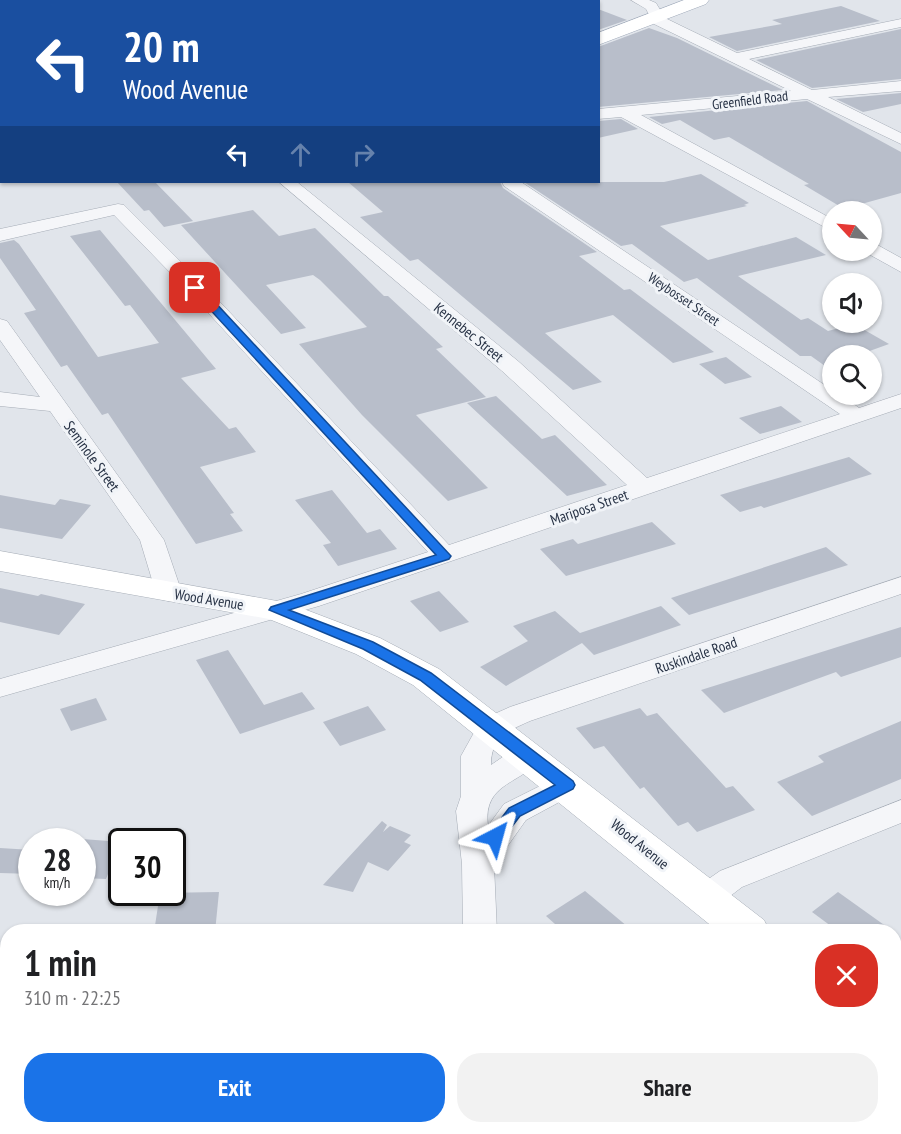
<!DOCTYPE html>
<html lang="en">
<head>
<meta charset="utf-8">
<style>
	body { margin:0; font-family:"PT Sans Narrow",sans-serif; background:#f2f2f2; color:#202124; height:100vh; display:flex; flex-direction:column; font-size:22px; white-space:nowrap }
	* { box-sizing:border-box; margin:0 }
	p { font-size:20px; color:#757577 }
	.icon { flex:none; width:33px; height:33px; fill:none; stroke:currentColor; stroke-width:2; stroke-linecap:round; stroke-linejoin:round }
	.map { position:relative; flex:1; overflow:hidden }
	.drawer { position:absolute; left:0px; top:924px; width:902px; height:210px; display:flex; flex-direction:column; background:#fff; border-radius:24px 24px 0 0; box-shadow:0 2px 4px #0004 }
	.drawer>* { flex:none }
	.top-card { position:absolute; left:0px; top:0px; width:600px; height:183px; box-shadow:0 2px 4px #0004; background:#1a4fa0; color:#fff; overflow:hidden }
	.needle { width:39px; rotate:296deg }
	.fabs { position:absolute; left:822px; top:201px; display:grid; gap:12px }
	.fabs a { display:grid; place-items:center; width:60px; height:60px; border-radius:50%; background:#fff; box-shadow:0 2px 4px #0004; font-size:30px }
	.speed { position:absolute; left:18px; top:828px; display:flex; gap:12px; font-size:30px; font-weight:700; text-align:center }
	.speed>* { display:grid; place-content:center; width:78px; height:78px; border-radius:50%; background:#fff; box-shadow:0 2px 4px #0004; line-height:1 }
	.speed small { font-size:15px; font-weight:400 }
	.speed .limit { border:3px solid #111; border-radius:9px; background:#fff; color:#111 }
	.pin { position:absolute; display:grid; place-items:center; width:51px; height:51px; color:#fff; margin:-26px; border-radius:12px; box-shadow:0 3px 9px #0006 }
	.me { position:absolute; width:66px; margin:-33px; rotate:39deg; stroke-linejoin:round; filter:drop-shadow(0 0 4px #0008) }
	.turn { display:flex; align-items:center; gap:21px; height:126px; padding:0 24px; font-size:27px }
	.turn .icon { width:78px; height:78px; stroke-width:2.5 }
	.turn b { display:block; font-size:42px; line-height:51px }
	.lanes { display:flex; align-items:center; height:57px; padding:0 24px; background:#0003; justify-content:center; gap:30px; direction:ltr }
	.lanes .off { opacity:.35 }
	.round { display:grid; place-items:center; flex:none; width:63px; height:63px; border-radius:24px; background:#f2f2f2 }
	.headline { display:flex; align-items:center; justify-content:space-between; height:102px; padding:0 24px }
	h1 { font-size:36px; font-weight:700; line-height:45px }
	.primary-button { display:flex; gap:12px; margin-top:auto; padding:12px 24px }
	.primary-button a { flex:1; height:69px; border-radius:24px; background:#1a73e8; color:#fff; font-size:24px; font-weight:700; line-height:69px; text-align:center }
	.primary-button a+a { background:#f2f2f2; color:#202124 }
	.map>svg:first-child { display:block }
	.building { fill:#b8beca }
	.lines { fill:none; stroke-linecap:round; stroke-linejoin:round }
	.minor-casing { stroke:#a5acb6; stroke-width:1 }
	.secondary-casing { stroke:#a5acb6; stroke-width:1 }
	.primary-casing { stroke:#9fa9b9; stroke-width:1 }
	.minor { fill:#f5f6f9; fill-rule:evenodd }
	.secondary { fill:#fff; fill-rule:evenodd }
	.primary { fill:#fff; fill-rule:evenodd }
	.route { fill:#1a73e8; stroke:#114b97; stroke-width:1.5 }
	.labels { text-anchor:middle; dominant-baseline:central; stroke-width:6; stroke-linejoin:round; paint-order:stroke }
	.far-street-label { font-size:14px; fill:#273245; stroke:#f1f4f8 }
	.street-label { font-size:15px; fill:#273245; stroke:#f1f4f8 }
</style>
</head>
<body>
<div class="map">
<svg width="901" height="1134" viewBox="0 0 901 1134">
	<rect width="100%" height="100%" fill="#e1e5eb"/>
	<g class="building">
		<polygon points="841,6 880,21 737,51 709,37 782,24 772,20"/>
		<polygon points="598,9 627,20 598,30"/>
		<polygon points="649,28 677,38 783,90 598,107 598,47"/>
		<polygon points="901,29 901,79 812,88 756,60"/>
		<polygon points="901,93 901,104 863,112 836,99"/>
		<polygon points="807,101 901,152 901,193 847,208 841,207 804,185 809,184 729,137 714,140 680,120 662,124 649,117"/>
		<polygon points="621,119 638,129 598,138 598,121"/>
		<polygon points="701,174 749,203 744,205 747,206 660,226 708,260 796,237 826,255 738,276 801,320 808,318 828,331 854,324 889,344 864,353 868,356 832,356 832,371 811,356 800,356 697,278 684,282 632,244 621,246 524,182 664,182"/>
		<polygon points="117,182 155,182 193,221 164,227 149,210 144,211"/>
		<polygon points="348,182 500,182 503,188 597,252 579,256 624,290 630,289 714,352 673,363 613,315 545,333 602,382 573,390 418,259 410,261 360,217 383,212"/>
		<polygon points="253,210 279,236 315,228 384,296 388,296 443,347 436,349 486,397 416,415 488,488 448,501 362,415 299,344 367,327 320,280 313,275 266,285 306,328 281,334 181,225"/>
		<polygon points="100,230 216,369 181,378 229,429 236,427 256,452 200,467 234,513 230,514 243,531 196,544 108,413 102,415 67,365 61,367 24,313 36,310 0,258 0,243 14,240 19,244 98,357 159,343 130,305 125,306 70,236"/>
		<polygon points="726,357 752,377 725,384 699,364"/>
		<polygon points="496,396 542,439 555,435 607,485 567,496 467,403"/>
		<polygon points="781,406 802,422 760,434 739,418"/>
		<polygon points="849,457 872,474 764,508 761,506 740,512 720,495"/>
		<polygon points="332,490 367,533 380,529 397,549 338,566 323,545 331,543 295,500"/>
		<polygon points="0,495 55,505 60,499 91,505 62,539 0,528"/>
		<polygon points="652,522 676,544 566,576 540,549 573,539 578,544"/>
		<polygon points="826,547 848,565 689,615 671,598"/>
		<polygon points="0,588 38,596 41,594 85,604 59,635 0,622"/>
		<polygon points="439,591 469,622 440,632 410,601"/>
		<polygon points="661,606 681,625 594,655 582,643 506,686 480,667 528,641 513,626 555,611 580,633"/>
		<polygon points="901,627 901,657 841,677 836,672 724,713 701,690"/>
		<polygon points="228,650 264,705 302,692 315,709 240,734 196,660"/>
		<polygon points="96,698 107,720 71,731 60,709"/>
		<polygon points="368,706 386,730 340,746 323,722"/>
		<polygon points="640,708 647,716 657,713 726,788 733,786 755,810 697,832 688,822 678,826 644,787 640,789 604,746 594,749 576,728"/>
		<polygon points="901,721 901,779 812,816 777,782 824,762 818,756"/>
		<polygon points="382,821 387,825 383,832 390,826 411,835 404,842 411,845 388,871 368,862 353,892 323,885"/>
		<polygon points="82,839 122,842 122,875 108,874 106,879 82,878"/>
		<polygon points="0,848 32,850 32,874 0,873"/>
		<polygon points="585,891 634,932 564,932 546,916"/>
		<polygon points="219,892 215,932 154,932 160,893"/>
		<polygon points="838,892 894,932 839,932 812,912"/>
	</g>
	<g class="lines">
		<defs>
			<g id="minor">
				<polygon points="631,0 649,0 656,3 665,18 737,53 901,19 901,27 749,59 812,90 901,81 901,91 828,97 901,133 901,144 807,99 641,115 832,219 832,231 621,117 598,119 598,109 791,91 654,24 646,9"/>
				<polygon points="0,103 2,104 2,115 0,114"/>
				<polygon points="279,182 297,182 518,361 647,478 840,414 504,186 502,182 521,182 832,390 832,394 840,394 859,408 901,394 901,408 319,606 0,697 0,679 301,594 428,552 189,292 114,215 0,241 0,229 118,204 124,205 203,284 449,545 627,485 502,371"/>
				<polygon points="872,242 901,258 901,272 865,252 872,250"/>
				<polygon points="0,319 7,321 164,540 182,593 178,599 169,601 160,599 156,593 140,540 50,411 0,406 0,392 40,397 0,340"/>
				<path d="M 901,577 L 901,594 L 530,721 C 508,731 491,737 491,765 C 506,755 519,743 538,748 L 543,755 C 525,785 482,780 488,826 L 504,804 L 556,778 L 567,775 L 578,778 L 582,785 L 578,792 L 526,820 L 494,865 L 497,932 L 463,932 L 462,864 L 456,811 L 461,796 L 461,756 L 481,720 L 510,707 Z"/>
				<polygon points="901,800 901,823 742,887 716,907 705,910 694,907 689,898 694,889 720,871"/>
				<rect x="467" y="1126" width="38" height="8"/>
			</g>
			<g id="secondary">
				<polygon points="0,551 288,603 380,638 439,669 764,920 770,932 719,932 413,685 356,654 269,619 0,571"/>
				<polygon points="894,1025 901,1028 901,1068 894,1066"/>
			</g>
			<g id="primary">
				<polygon points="684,0 709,0 706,4 598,45 598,33"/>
				<rect x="0" y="140" width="2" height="12"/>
			</g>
		</defs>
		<use href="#minor" class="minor-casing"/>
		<use href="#secondary" class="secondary-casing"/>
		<use href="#primary" class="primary-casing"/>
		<use href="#minor" class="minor"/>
		<use href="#secondary" class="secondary"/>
		<use href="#primary" class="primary"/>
	</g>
	<polygon class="route" points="192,285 199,285 451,556 449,559 289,610 373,642 431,673 573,781 575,785 573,789 520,816 501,841 495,843 487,837 509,808 555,785 420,680 363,649 269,610 271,607 436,555 192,290"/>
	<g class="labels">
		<g class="far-street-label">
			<text transform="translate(750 100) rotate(-7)">Greenfield Road</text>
			<text transform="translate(684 299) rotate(34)">Weybosset Street</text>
		</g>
		<g class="street-label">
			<text transform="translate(469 332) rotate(39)">Kennebec Street</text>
			<text transform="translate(92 456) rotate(54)">Seminole Street</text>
			<text transform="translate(589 507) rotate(-19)">Mariposa Street</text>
			<text transform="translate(209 599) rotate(9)">Wood Avenue</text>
			<text transform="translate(696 655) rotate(-19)">Ruskindale Road</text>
			<text transform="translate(640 844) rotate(39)">Wood Avenue</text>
		</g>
	</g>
</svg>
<div class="fabs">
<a><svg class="needle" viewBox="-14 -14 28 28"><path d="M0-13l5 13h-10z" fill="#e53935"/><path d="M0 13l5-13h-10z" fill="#757577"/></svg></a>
<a><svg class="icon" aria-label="sound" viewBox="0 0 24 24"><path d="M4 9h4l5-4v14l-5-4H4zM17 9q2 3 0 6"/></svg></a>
<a><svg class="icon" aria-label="search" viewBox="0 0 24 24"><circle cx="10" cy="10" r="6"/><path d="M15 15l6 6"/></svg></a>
</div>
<div class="speed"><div>28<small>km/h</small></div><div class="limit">30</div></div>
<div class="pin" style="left:195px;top:288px;background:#d93025"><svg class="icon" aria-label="arrive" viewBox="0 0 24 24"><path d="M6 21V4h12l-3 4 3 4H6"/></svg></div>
<svg class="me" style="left:495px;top:837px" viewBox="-20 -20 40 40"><path d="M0-17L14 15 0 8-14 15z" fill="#1a73e8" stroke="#fff" stroke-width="4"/></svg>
<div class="top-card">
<div class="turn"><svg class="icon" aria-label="left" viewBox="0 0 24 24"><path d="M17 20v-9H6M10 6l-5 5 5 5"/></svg><div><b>20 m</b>Wood Avenue</div></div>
<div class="lanes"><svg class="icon" aria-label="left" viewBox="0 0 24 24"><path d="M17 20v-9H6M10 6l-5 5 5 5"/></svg><svg class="icon off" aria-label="ahead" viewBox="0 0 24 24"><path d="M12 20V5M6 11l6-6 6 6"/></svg><svg class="icon off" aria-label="right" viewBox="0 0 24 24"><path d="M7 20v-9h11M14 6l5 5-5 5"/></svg></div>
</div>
<section class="drawer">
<div class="headline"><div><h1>1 min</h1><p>310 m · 22:25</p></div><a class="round" style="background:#d93025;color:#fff"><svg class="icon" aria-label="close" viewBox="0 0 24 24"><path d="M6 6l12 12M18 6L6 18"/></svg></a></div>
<div class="primary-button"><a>Exit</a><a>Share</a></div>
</section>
</div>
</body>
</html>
